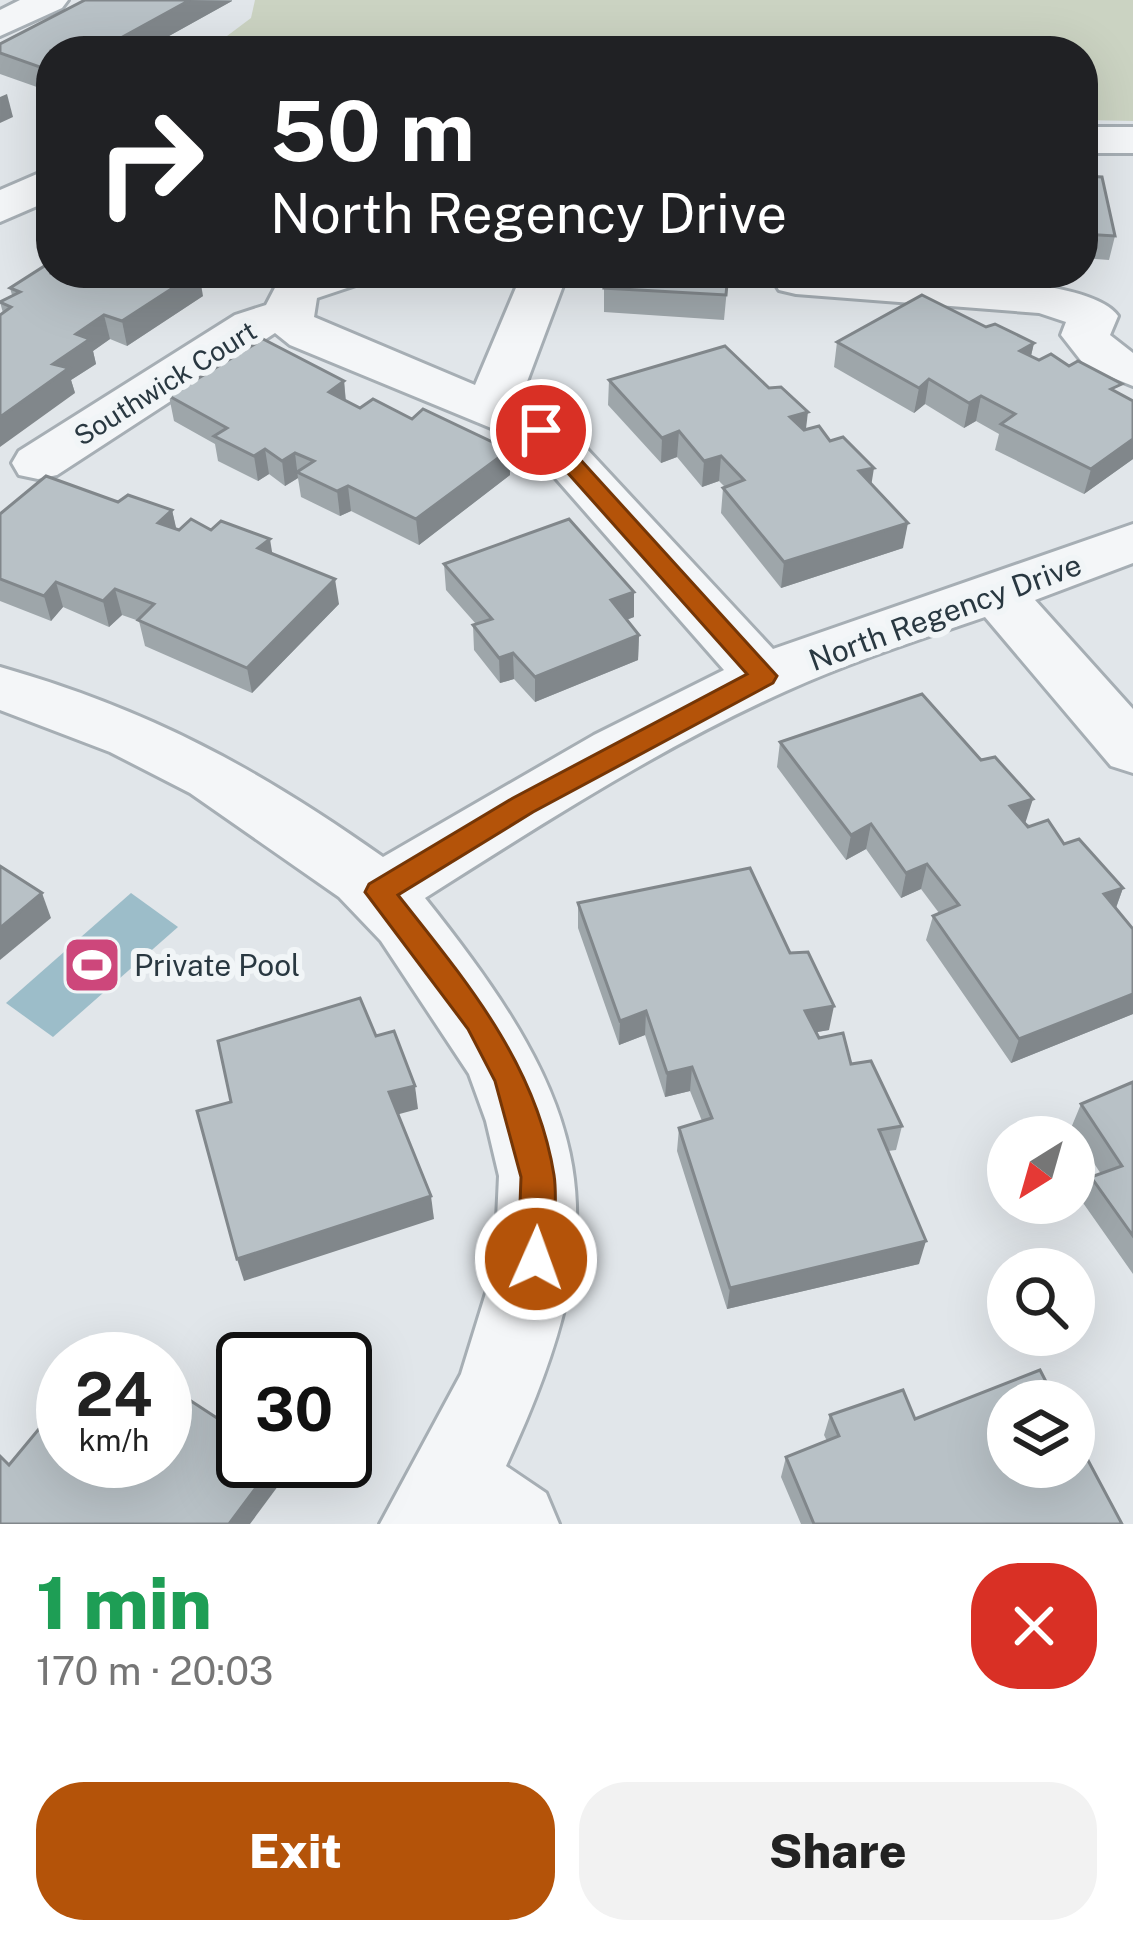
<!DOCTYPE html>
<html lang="en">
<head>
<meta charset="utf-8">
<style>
	body { margin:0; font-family:"Public Sans",sans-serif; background:#f2f2f2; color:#222; height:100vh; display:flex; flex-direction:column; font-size:45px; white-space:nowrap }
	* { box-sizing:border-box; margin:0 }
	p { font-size:39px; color:#767676 }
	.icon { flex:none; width:66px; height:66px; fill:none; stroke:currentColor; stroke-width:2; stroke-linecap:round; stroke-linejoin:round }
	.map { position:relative; height:1524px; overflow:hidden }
	.panel { display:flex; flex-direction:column; background:#fff; flex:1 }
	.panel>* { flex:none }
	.hud { position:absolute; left:36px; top:36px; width:1062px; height:252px; border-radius:48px; box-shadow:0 12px 48px #0002; background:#202124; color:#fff; overflow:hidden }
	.needle { width:78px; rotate:217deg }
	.tools { position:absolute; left:987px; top:1116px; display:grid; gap:24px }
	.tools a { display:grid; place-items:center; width:108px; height:108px; border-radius:50%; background:#fff; box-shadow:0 12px 48px #0002; font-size:60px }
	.speed { position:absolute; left:36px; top:1332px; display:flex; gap:24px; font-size:60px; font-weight:700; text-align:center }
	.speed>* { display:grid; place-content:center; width:156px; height:156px; border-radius:50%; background:#fff; box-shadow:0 12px 48px #0002; line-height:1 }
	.speed small { font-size:30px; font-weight:400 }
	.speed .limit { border:6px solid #111; border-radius:18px; background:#fff; color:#111 }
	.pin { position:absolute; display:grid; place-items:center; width:102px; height:102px; color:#fff; margin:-51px; border:6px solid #fff; border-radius:50%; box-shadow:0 3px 12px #0007 }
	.me { position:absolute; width:132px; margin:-66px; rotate:2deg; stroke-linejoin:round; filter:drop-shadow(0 0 9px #0008) }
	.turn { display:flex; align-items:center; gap:42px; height:252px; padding:0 36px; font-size:54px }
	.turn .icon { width:156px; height:156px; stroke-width:2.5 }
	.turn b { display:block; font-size:84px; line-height:102px }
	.round { display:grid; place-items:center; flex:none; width:126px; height:126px; border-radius:48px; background:#f2f2f2 }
	.overview { display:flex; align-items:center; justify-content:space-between; height:204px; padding:0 36px }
	h1 { font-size:72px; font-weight:800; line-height:90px; color:#1e9e55 }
	.button { display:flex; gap:24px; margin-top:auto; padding:24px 36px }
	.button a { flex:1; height:138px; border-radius:48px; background:#b45309; color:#fff; font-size:48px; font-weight:800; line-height:138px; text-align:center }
	.button a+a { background:#f2f2f2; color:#222 }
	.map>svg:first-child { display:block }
	.green { fill:#cbd3c2 }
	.water { fill:#9cbdc9 }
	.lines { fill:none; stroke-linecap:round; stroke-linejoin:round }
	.minor-casing { stroke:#a6aeb4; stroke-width:6 }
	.tertiary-casing { stroke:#a6aeb4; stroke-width:6 }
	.minor { fill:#f4f6f8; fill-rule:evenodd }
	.tertiary { fill:#f4f6f8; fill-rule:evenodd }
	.wall { fill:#9ea6aa }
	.shaded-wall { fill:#81878b }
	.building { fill:#b8c1c6; stroke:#81878b; stroke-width:3 }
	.route { fill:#b45309; stroke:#753606; stroke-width:3 }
	.labels { text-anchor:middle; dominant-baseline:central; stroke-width:12; stroke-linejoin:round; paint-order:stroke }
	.far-street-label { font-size:27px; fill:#293841; stroke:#f1f5f7 }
	.street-label { font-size:30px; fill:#293841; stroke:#f1f5f7 }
	.poi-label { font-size:30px; fill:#293841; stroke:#f1f5f7; text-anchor:start }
</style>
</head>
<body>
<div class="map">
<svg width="1133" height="1524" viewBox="0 0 1133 1524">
	<rect width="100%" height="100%" fill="#e1e6ea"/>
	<polygon class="green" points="255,0 1133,0 1133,121 1083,120 1083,51 207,51 251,18"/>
	<polygon class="water" points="131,893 178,927 53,1037 6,1003"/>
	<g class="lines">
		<defs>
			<g id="minor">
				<polygon points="20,0 68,0 62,8 0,36 0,10"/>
				<path d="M 292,273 L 369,273 L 362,283 L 317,298 L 314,317 L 475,385 L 518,283 L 515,273 L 561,273 L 564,283 L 519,403 L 559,419 L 773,649 L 1133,524 L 1133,563 L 1035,600 L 1133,709 L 1133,773 L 1111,766 L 985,617 C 918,640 850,662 786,691 C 659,748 542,824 425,898 C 594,1109 622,1216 506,1466 L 546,1493 L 559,1524 L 380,1524 L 461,1374 L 495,1264 L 499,1176 L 486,1121 L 469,1074 L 381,941 L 339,897 L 190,793 L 110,752 L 0,710 L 0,667 C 150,710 257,768 383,857 L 594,735 L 724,670 L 523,441 L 290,345 L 275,333 L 57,475 L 38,479 L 19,475 L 12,463 L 19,451 L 235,315 L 266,305 L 277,284 Z"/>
				<path d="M 777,273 C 839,273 1085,268 1118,316 L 1110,335 L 1133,353 L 1133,386 L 1086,367 L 1061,335 L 1066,322 L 1039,313 L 796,294 L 779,290 L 773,280 Z"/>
			</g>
			<g id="tertiary">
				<rect x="1083" y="127" width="50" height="26"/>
				<polygon points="51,168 51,200 0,222 0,190"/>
			</g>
		</defs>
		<use href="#minor" class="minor-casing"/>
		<use href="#tertiary" class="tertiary-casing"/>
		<use href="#minor" class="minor"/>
		<use href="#tertiary" class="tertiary"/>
	</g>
	<g class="wall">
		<polygon points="85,0 232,0 232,1 142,51 51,51 51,92 0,74 0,44"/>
		<polygon points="1083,176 1115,236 1109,260 1083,258"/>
		<polygon points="51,273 203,296 127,346 110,339 93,351 96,364 71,380 75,393 3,313 0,302 12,295 10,288"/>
		<polygon points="607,273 743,273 742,279 728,278 724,320 604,312 604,288"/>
		<polygon points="986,327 1034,343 1031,356 1039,360 1069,366 1133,401 1133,459 1084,494 995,450 999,434 976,421 964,428 925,404 914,413 834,367 837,342"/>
		<polygon points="609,380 806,429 830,441 872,484 903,548 781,588 721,513 723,488 725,487 719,481 702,487 677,457 661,463 608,405"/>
		<polygon points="344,381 346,401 360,408 412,419 509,450 510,475 419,545 351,511 340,516 301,497 298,478 285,486 269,474 258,481 218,461 215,444 174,421 169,396"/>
		<polygon points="118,502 172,510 176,529 211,530 273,554 339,604 252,693 145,646 139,621 122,615 109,627 63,607 51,621 0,601 0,514"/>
		<polygon points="444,564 634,592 634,617 627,620 639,635 638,660 535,702 514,679 500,683 474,650 473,625 476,624 446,590"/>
		<polygon points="780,742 1026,823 1064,844 1123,888 1116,908 1133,929 1133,1014 1011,1063 926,940 933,916 939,913 921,889 901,898 866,849 846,860 777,767"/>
		<polygon points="578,903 790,953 829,1030 816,1032 819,1038 851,1064 902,1126 896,1150 888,1151 919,1264 727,1309 677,1151 679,1128 702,1121 690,1091 665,1097 645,1035 619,1045 578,928"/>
		<polygon points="1133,1082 1133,1274 1081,1200 1091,1177 1101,1174 1071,1128 1081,1104"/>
		<polygon points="830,1415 915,1419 1122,1524 801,1524 781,1477 786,1457 827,1441 824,1435"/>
	</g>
	<g class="shaded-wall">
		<polygon points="190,0 232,1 142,51 97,51"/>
		<polygon points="7,94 13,117 0,123 0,97"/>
		<polygon points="196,273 199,273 203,296 127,346 122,321"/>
		<polygon points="104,315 110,339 93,351 96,364 71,380 75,393 0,447 0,417 53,364 76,334"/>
		<polygon points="1034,343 1028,368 1020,351"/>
		<polygon points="929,379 925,404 914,413 919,388"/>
		<polygon points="344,381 346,406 329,392"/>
		<polygon points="981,396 976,421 964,428 969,403"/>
		<polygon points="808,412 805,437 790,417"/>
		<polygon points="679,431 677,457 661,463 662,438"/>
		<polygon points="1133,439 1133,459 1084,494 1091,469"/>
		<polygon points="265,449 269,474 258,481 254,456"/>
		<polygon points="509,450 510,475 419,545 416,519"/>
		<polygon points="295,453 298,478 285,486 282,461"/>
		<polygon points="721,456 719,481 702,487 704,461"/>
		<polygon points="874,468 870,493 859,471"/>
		<polygon points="348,486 351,511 340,516 337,491"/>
		<polygon points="172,510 178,536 158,523"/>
		<polygon points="908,523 903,548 781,588 784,562"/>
		<polygon points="270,539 274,564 258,548"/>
		<polygon points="335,579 339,604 252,693 247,668"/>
		<polygon points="56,582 63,607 51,621 44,596"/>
		<polygon points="115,589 122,615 109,627 103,601"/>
		<polygon points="634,592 634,617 611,625 611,600"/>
		<polygon points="639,635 638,660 535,702 535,677"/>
		<polygon points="513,653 514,679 500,683 499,658"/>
		<polygon points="1033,799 1025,824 1010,806"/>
		<polygon points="871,824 866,849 846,860 851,835"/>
		<polygon points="927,864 921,889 901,898 906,873"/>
		<polygon points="1123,888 1114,913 1104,894"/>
		<polygon points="42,893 51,918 0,960 0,928"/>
		<polygon points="1133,994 1133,1014 1011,1063 1019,1039"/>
		<polygon points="834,1006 829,1030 801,1035 805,1011"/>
		<polygon points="646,1011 645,1035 619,1045 620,1021"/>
		<polygon points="692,1067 690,1091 665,1097 667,1073"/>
		<polygon points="415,1086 418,1109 392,1116 389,1092"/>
		<polygon points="431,1196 434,1219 244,1281 237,1259"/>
		<polygon points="926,1241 919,1264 727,1309 730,1288"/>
		<polygon points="276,1461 279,1461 284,1478 250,1524 229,1524"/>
	</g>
	<g class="building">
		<polygon points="85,0 190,0 97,51 51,51 51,71 0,53 0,44"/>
		<polygon points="1083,176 1102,177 1115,236 1083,234"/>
		<polygon points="46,265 51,267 51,273 196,273 122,321 104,315 76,334 90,339 53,364 69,368 0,417 0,315 11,307 0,302 20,292 10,288"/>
		<polygon points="607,273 728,273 726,295 604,288"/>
		<polygon points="922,295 986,327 995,324 1034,343 1020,351 1039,360 1051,354 1069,366 1078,361 1122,384 1111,389 1133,401 1133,439 1091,469 1001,424 1015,414 981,396 969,403 929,379 919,388 837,342"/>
		<polygon points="263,339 344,381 329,392 360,408 373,399 412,419 423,409 509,450 416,519 348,486 337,491 297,472 314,461 295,453 282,461 265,449 254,456 214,436 227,428 169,396"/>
		<polygon points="725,346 769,388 781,387 808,412 790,417 804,430 819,426 830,441 843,437 874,468 859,471 908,523 784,562 723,488 744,480 721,456 704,461 679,431 662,438 609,380"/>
		<polygon points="46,476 118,502 128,495 172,510 158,523 179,530 191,519 211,530 221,521 270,539 258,548 335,579 247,668 138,620 154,604 115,589 103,601 56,582 44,596 0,579 0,514"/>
		<polygon points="569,519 634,592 611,600 639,635 535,677 513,653 499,658 473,625 492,619 444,564"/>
		<polygon points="922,694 981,760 995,757 1033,799 1010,806 1028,827 1048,820 1064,844 1079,839 1123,888 1104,894 1133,929 1133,994 1019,1039 933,916 959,905 927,864 906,873 871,824 851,835 780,742"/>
		<polygon points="0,866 42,893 0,928"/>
		<polygon points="750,868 790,953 808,952 834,1006 805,1011 819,1038 843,1033 851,1064 871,1061 902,1126 879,1130 926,1241 730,1288 679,1128 712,1118 692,1067 667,1073 646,1011 620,1021 578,903"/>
		<polygon points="360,998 376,1036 394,1031 415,1086 389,1092 431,1196 237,1259 197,1111 231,1102 218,1041"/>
		<polygon points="1133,1082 1133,1236 1091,1177 1122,1166 1081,1104"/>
		<polygon points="107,1346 126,1359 96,1359"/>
		<polygon points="1040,1370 1056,1401 1008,1401 1008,1467 1074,1467 1074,1434 1122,1524 814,1524 786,1457 839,1436 830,1415 903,1390 915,1419"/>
		<polygon points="165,1384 243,1435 243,1461 276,1461 229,1524 0,1524 0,1456 9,1465 63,1400 63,1461 165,1461"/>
	</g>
	<path class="route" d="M 541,423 L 549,425 L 777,676 L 773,683 L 533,812 L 398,895 C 466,981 536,1063 554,1175 C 558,1201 553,1232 553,1259 L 548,1270 L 536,1275 L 523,1270 L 518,1259 L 521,1177 L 495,1081 L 468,1029 L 365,892 L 369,884 L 513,798 L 747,674 L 533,434 L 533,425 Z"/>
	<defs>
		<symbol id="stadium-square" viewBox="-11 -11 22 22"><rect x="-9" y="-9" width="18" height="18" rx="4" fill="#cd477b" stroke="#f1f5f7"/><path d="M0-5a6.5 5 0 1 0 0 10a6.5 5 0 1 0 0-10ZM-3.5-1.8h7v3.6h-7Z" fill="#fff"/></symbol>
	</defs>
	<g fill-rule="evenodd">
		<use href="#stadium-square" x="59" y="932" width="66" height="66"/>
	</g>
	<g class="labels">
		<g class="far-street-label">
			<text transform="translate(165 383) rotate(-32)">Southwick Court</text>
		</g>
		<g class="street-label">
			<text transform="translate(945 612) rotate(-20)">North Regency Drive</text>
		</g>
		<g class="poi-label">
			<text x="134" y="965">Private Pool</text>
		</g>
	</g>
</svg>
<div class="tools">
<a><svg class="needle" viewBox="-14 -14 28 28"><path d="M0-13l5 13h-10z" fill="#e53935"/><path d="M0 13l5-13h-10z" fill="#767676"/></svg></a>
<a><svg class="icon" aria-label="search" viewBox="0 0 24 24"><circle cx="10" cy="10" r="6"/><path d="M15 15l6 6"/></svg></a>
<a><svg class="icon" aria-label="layers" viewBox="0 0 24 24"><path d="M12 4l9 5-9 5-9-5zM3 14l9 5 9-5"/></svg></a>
</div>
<div class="speed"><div>24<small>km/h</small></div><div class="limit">30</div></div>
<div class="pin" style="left:541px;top:430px;background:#d93025"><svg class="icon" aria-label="arrive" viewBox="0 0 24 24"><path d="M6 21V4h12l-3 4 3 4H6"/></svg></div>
<svg class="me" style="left:536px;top:1259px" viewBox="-20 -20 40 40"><circle r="17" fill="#b45309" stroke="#fff" stroke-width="3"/><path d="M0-11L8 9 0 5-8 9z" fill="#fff"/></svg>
<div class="hud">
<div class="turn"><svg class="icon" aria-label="right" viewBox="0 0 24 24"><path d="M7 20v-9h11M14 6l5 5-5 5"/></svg><div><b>50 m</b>North Regency Drive</div></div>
</div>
</div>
<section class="panel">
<div class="overview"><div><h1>1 min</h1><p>170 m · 20:03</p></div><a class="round" style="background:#d93025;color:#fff"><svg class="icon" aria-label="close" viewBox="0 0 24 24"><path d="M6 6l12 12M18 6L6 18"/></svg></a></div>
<div class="button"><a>Exit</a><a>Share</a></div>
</section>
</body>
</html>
